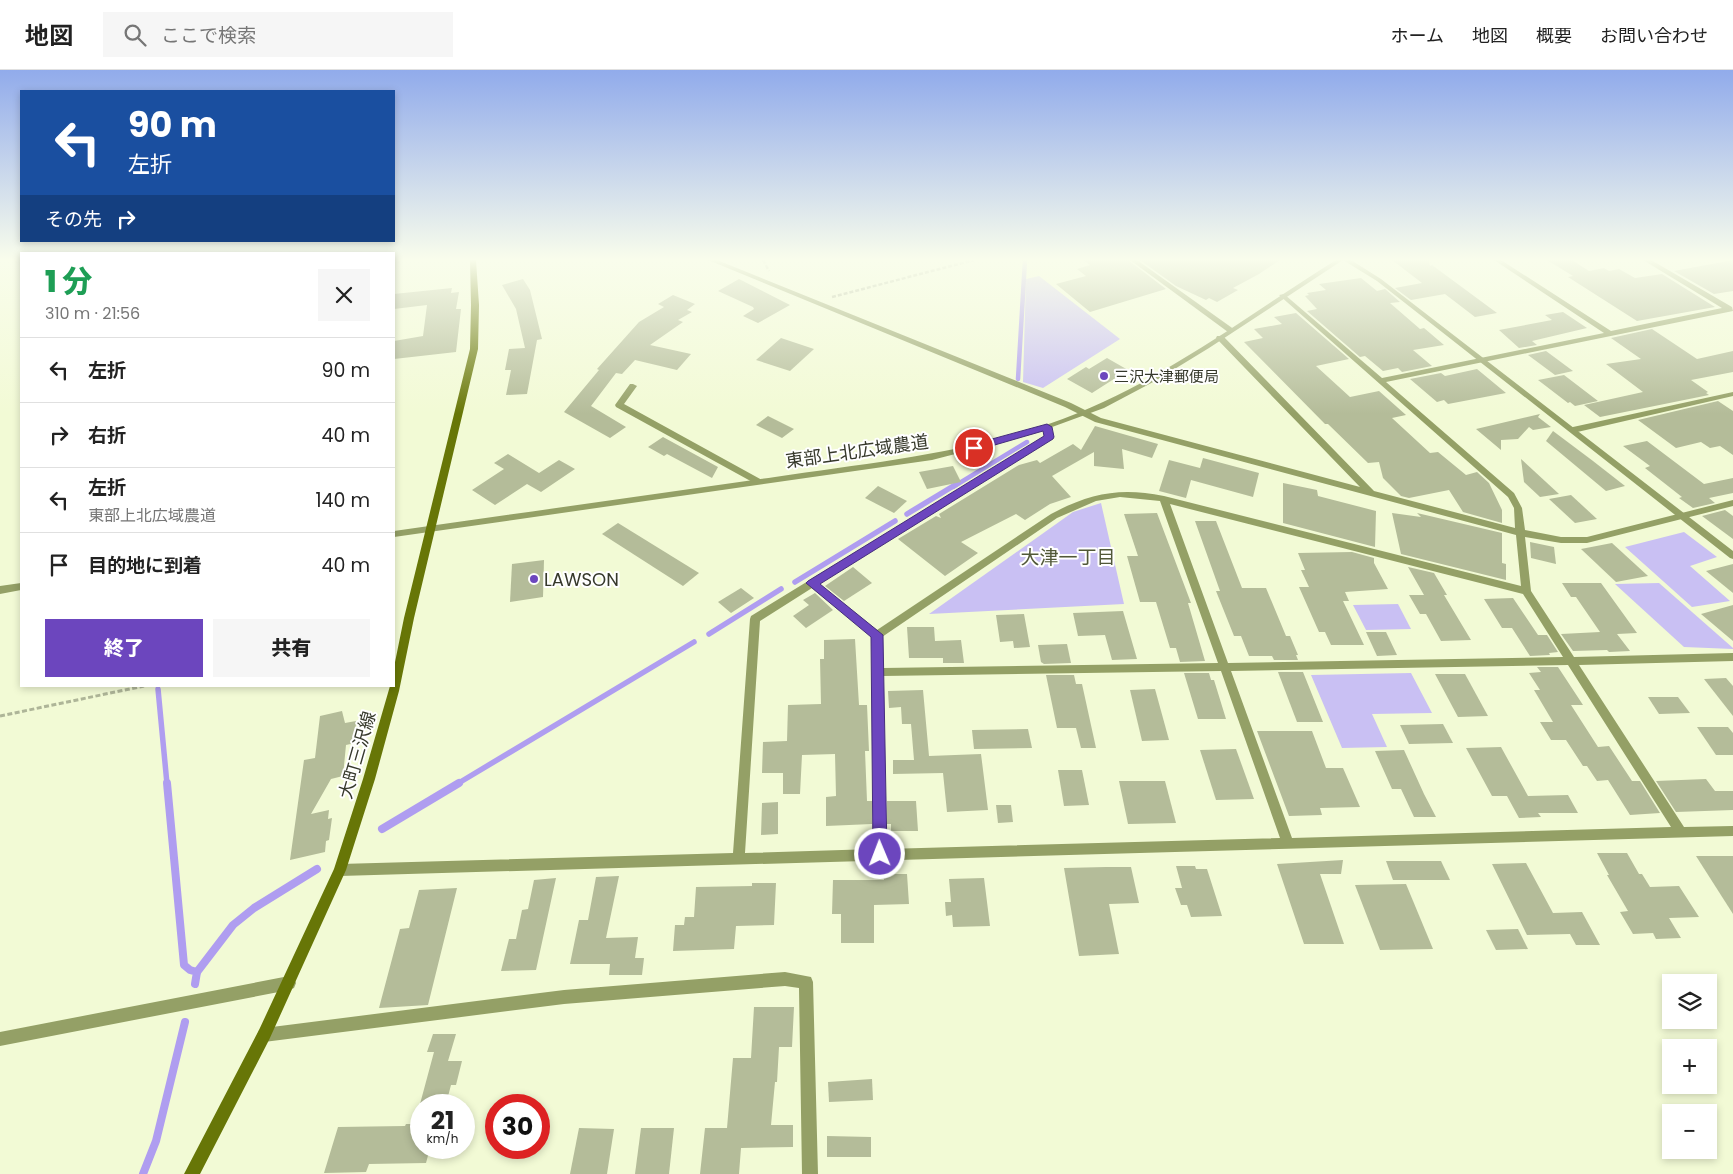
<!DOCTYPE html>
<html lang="ja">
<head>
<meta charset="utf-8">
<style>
	body { margin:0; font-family:Poppins,"Noto Sans JP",sans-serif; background:#f6f6f6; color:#222; height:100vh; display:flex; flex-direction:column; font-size:19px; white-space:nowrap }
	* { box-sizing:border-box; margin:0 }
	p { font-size:16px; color:#767676 }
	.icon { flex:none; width:28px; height:28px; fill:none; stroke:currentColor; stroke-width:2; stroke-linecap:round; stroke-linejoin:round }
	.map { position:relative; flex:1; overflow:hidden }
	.sheet { position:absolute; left:20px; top:182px; width:375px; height:435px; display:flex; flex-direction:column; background:#fff; border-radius:0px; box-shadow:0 2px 8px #0003 }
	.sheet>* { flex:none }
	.hud { position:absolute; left:20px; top:20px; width:375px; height:152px; border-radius:0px; box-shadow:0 2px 8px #0003; background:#1a4fa0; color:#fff; overflow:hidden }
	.buttons { position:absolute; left:1662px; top:904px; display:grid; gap:10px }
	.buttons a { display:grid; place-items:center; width:55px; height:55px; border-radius:0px; background:#fff; box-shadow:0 2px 8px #0003; font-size:25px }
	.speed { position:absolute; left:410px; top:1024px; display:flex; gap:10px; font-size:25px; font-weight:700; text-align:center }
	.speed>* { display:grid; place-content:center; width:65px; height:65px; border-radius:50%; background:#fff; box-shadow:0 2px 8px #0003; line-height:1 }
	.speed small { font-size:12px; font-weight:400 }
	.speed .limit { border:8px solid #d22; background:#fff; color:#111 }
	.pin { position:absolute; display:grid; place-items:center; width:42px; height:42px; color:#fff; margin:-21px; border:2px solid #fff; border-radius:50%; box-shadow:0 1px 5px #0007 }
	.me { position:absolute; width:55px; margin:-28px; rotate:359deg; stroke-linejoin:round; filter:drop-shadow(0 0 4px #0008) }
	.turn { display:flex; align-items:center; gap:18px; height:105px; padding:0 25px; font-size:22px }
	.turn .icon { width:65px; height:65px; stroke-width:2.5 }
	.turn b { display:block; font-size:35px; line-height:42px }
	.then { display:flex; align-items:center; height:48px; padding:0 25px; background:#0003; gap:10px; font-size:19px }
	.round { display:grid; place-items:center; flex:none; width:52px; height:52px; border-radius:0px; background:#f6f6f6 }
	.headline { display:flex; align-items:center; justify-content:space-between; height:85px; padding:0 25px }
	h1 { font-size:30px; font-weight:800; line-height:38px; color:#1e9e55 }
	.action { display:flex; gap:10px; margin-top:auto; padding:10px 25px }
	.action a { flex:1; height:58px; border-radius:0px; background:#6c46be; color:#fff; font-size:20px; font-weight:800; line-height:58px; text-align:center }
	.action a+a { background:#f6f6f6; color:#222 }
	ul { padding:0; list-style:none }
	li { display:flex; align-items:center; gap:15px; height:65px; padding:0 25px; border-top:1px solid #e0e0e0 }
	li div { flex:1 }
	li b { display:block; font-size:19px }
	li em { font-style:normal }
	header { display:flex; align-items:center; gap:30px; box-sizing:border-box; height:70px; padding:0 25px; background:#fff; border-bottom:1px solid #e0e0e0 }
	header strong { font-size:24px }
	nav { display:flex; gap:28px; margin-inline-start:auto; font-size:18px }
	.search { width:350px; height:45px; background:#f6f6f6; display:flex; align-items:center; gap:12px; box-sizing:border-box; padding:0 18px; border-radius:0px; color:#767676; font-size:19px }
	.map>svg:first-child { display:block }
	.green { fill:#c9c0f3 }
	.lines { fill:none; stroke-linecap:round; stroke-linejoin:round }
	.stream-far2 { stroke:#af9df0; stroke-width:4.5 }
	.stream-far1 { stroke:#af9df0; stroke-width:5.5 }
	.stream { stroke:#af9df0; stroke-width:8 }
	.building { fill:#b4bc99 }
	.path-far1 { stroke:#aeb598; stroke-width:2.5; stroke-dasharray:4 2; stroke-linecap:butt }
	.path { stroke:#aeb598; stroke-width:3; stroke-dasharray:5 2.5; stroke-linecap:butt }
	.service { fill:#94a066; fill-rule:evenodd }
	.minor { fill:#94a066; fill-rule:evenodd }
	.tertiary { fill:#94a066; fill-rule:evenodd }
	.secondary { fill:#677607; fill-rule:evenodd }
	.route { fill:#6c46be; stroke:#462e7c }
	.poi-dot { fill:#6c46be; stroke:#fff; stroke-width:2 }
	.labels { text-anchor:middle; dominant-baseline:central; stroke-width:4; stroke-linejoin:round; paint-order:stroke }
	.far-poi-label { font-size:15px; fill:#36392b; stroke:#fff; text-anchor:start }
	.street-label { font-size:18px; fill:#36392b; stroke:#fff }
	.poi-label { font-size:18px; fill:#36392b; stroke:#fff; text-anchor:start }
	.neighbourhood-label { font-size:19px; fill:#515838; stroke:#fff }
</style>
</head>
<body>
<header>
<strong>地図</strong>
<div class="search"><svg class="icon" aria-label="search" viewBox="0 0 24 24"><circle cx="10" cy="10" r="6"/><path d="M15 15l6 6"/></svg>ここで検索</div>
<nav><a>ホーム</a><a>地図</a><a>概要</a><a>お問い合わせ</a></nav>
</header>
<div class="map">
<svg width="1733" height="1104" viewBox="0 0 1733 1104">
	<rect width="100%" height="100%" fill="#f2fad5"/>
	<g class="green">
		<polygon points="1039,206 1120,269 1043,318 1023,312 1026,209"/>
		<polygon points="1101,433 1124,534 929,544 1073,442"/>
		<polygon points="1684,462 1717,487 1690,496 1730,531 1692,537 1625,477"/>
		<polygon points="1659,513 1733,578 1733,579 1684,577 1615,514"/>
		<polygon points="1398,534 1411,559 1366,560 1353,535"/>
		<polygon points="1411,603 1432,643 1372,644 1387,677 1342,678 1311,605"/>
	</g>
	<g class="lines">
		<g class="stream-far2">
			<polyline points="1018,309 1025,190"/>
			<polyline points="953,417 1027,372"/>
		</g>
		<g class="stream-far1">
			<polyline points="907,444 955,415"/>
			<polyline points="795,512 895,451"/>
			<polyline points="709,564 781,519"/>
			<polyline points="158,619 167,714"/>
			<polyline points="457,714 694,572"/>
		</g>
		<g class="stream">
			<polyline points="167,713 184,895 190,900 197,902 195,914"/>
			<polyline points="382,759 459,713"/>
			<polyline points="197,902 233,855 254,838 317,799"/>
			<polyline points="143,1104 156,1071 185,952"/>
		</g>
	</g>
	<g class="building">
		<polygon points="1083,190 1128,190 1166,219 1090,242 1056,214 1086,206 1077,199 1090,195"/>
		<polygon points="1140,190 1280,190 1259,204 1233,218 1238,220 1217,232 1209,228 1206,230 1176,216"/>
		<polygon points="1392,190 1429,190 1430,196 1432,195 1497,243 1475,247 1445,224 1411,230 1395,218 1422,213"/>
		<polygon points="1547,190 1572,190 1589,201 1604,198 1609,201 1619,199 1635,208 1662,204 1715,237 1637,251 1568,207 1573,206"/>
		<polygon points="1733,190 1733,221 1714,224 1674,201"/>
		<polygon points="1361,208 1377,221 1385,219 1400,232 1390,233 1420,259 1424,258 1444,275 1413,280 1432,296 1402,302 1398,298 1383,301 1365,286 1360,287 1307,241 1317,239 1305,226 1309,225 1307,223 1326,220 1319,214"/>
		<polygon points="523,209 530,220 542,269 537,270 527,324 506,325 511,300 505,300 509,279 525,278 516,239 502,215"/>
		<polygon points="739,209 790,235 758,253 743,246 754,239 753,237 718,221"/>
		<polygon points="452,218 451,223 459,222 456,239 461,239 456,282 394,289 394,271 423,266 427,235 394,239 394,224"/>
		<polygon points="673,225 695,234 687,240 692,242 678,250 683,252 650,275 691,284 677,300 635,290 622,304 616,303 591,336 626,357 610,368 564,342 599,300 597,299 639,252 664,237 658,234"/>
		<polygon points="1563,242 1587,258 1532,271 1537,275 1519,278 1499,260 1552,250 1545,245"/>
		<polygon points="1296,243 1349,289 1316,296 1350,327 1379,321 1406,345 1392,348 1430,383 1438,382 1466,405 1477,402 1489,413 1502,440 1502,453 1463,442 1449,420 1409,428 1401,426 1383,408 1379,392 1368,393 1328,354 1325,354 1244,272 1263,268 1254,259 1282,254 1274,247"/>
		<polygon points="1652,259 1697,289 1733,281 1733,302 1691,310 1708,322 1706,323 1709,325 1600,347 1584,335 1643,322 1606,294 1641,289 1611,268"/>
		<polygon points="781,268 814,279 790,301 756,290"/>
		<polygon points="1546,281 1573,301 1555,305 1528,285"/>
		<polygon points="1107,288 1128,300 1092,323 1067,309 1086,297 1089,299"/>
		<polygon points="1477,299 1506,323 1448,334 1444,330 1437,332 1410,309 1441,303 1445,306"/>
		<polygon points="1564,305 1598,331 1575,336 1570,332 1568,333 1538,310"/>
		<polygon points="1718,331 1733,341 1733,385 1720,376 1710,378 1701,372 1676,378 1638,350"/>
		<polygon points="1540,344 1538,347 1551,357 1533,360 1529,357 1518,369 1501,370 1501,380 1476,359"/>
		<polygon points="768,346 794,359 782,368 756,355"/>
		<polygon points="1095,356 1158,374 1152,388 1122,379 1124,399 1094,396 1094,382 1052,406 1071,427 1050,434 1025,450 1016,444 961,472 978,483 945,506 898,469 936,446 941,448 939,444 1019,395 1037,390 1040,393 1073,374 1081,380"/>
		<polygon points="1553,361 1593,391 1625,416 1606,421 1546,371"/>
		<polygon points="663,367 718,397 712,408 667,384 664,386 648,377"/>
		<polygon points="1647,371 1704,414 1733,408 1733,423 1709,428 1715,433 1693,438 1679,428 1682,427 1645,398 1650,396 1623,376"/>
		<polygon points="508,384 539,403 559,390 575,399 541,422 527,414 495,435 472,420 504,399 494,393"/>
		<polygon points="1203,388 1259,403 1253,427 1191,410 1186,428 1159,421 1169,390 1200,398"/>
		<polygon points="1521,389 1559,424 1540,427 1524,412"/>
		<polygon points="953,396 961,412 927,419 919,402"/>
		<polygon points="1283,413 1317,420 1318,426 1376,441 1375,477 1283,453"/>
		<polygon points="878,416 907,431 894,443 865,428"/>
		<polygon points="1571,425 1597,449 1575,453 1549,429"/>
		<polygon points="1725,440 1733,446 1733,469 1702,446"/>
		<polygon points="1157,443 1191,533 1188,533 1205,591 1180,592 1176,578 1170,578 1156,532 1140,532 1127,486 1138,486 1124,444"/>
		<polygon points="1392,443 1421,447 1417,443 1502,463 1502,493 1506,494 1506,510 1401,484"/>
		<polygon points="1195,451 1216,451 1242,518 1266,518 1286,566 1290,566 1298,585 1296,585 1298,590 1274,590 1272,586 1249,586 1241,566 1234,566 1216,521 1220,521"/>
		<polygon points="618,453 699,503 683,516 602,464"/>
		<polygon points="1530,472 1554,477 1556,494 1531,488"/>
		<polygon points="1612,473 1648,506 1616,512 1581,479"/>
		<polygon points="1352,482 1374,488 1374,493 1388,519 1345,522 1349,531 1343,531 1364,575 1331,575 1325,562 1319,562 1299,517 1309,517 1301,500 1305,500 1298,483"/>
		<polygon points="544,490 543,527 510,532 512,494"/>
		<polygon points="1733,494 1733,523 1706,501"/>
		<polygon points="853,497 872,513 844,531 825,516"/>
		<polygon points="1408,497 1434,503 1447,525 1444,525 1471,570 1441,571 1426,544 1420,544 1409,525 1424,525"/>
		<polygon points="1562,513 1601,513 1637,563 1617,564 1630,581 1609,582 1607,580 1573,581 1561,564 1600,562 1576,527 1571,527"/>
		<polygon points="741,518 754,528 731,543 718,532"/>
		<polygon points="815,523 833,540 806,558 793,546 809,535 803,530"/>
		<polygon points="1513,528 1538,565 1547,565 1558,582 1549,583 1550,585 1530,586 1512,558 1502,558 1484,529"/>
		<polygon points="1733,535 1733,571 1701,544"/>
		<polygon points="1123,541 1137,589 1112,590 1105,565 1078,566 1073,543"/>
		<polygon points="1024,544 1030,577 1014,578 1013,571 1000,572 996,545"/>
		<polygon points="907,557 934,557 935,571 961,570 964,593 943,593 943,588 909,588"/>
		<polygon points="1366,562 1386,562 1397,585 1377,586"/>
		<polygon points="855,569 859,635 867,635 869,681 865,681 867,731 872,731 872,754 826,756 826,727 836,726 835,684 802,685 800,724 783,724 783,703 762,703 763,672 787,671 788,635 821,634 820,589 824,589 824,570"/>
		<polygon points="1067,574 1071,593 1044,594 1041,592 1038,575"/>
		<polygon points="1537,597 1558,597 1583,635 1571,635 1598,677 1609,676 1632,711 1640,711 1660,743 1630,745 1608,710 1597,711 1587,696 1583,696 1566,670 1551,670 1540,652 1553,652 1534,620 1540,620 1529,603 1541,602"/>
		<polygon points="1278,602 1303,602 1323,652 1297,652"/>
		<polygon points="1184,603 1209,603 1211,610 1214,610 1226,649 1198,649"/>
		<polygon points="1435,604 1465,604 1488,646 1458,647"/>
		<polygon points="1046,605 1074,605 1076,614 1082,614 1096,678 1081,678 1076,658 1057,658"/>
		<polygon points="1726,608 1733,616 1733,646 1704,609"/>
		<polygon points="1155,619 1169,670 1142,671 1130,620"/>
		<polygon points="923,620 929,686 981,684 988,740 947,742 943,703 893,704 893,690 914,690 911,654 902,654 901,637 889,638 888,621"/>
		<polygon points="1648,627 1678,627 1690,643 1659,644"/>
		<polygon points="342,641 345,653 356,651 355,673 346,675 343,706 331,709 311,744 329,740 328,749 332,748 329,770 326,771 325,782 290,790 304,690 315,688 320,646"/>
		<polygon points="1443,654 1453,673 1409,674 1400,655"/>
		<polygon points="1697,657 1728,657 1733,663 1733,685 1716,685"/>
		<polygon points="1028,659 1032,678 974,679 972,660"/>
		<polygon points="1257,661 1312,661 1326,698 1343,698 1360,737 1320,738 1322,745 1289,746"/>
		<polygon points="1501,677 1528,726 1568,725 1578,743 1538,743 1541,747 1519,748 1507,726 1492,726 1466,678"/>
		<polygon points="1236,679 1254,729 1216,730 1200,680"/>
		<polygon points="1404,680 1424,724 1436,747 1414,747 1401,719 1392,719 1375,681"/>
		<polygon points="1058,700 1082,700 1089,735 1064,736"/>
		<polygon points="1706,709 1715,721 1733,721 1733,740 1676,742 1656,711"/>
		<polygon points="1119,711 1165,711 1176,753 1128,754"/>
		<polygon points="887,731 916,731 918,761 891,761 891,754 887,754"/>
		<polygon points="778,732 778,764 761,765 762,733"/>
		<polygon points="996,735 1011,735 1013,752 998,753"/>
		<polygon points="1597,783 1627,783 1639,804 1642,804 1650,817 1679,816 1699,847 1669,848 1681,868 1656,869 1653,863 1633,864 1620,842 1628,841 1607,805 1609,805"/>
		<polygon points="1696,786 1733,786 1733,844"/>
		<polygon points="1343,790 1341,804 1320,804 1344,874 1304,874 1277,794"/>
		<polygon points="1386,791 1441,791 1450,810 1393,810"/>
		<polygon points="1526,793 1553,843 1582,842 1600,875 1576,875 1570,864 1527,865 1492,794"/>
		<polygon points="1176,796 1195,796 1196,799 1207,799 1222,846 1191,847 1187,835 1181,835 1175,818 1182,818"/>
		<polygon points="1106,797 1131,797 1139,833 1109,834 1119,884 1079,886 1064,798"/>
		<polygon points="883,804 907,804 909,834 874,835 874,873 841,873 841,844 832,844 833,810 884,810"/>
		<polygon points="619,806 606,868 638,867 635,888 644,888 642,905 609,905 610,894 570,894 579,850 588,850 596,807"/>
		<polygon points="556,808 536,900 501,901 509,869 516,869 522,840 528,839 534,810"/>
		<polygon points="984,808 990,856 953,857 952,845 946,846 945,832 951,832 949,809"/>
		<polygon points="752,813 776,813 774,855 736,856 734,879 673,881 675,855 684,855 685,847 694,847 696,817 752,816"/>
		<polygon points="1406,814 1433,879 1380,880 1355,815"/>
		<polygon points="457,818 428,935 379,938 400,859 409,858 419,820"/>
		<polygon points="1518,859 1528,879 1496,880 1486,860"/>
		<polygon points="754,937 794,937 792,977 779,977 777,1012 775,1012 771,1055 793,1055 793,1077 741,1078 739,1104 700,1104 705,1058 727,1058 733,988 751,988"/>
		<polygon points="433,964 456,964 448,991 462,991 456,1015 451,1015 446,1034 420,1034 434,982 427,982"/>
		<polygon points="872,1009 873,1030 829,1032 828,1012"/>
		<polygon points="406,1054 421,1054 421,1078 430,1078 426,1093 369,1094 366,1102 324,1103 338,1057 405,1056"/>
		<polygon points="579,1058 614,1059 607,1104 570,1104"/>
		<polygon points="641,1058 674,1058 669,1104 635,1104"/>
		<polygon points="827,1066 871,1067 871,1087 827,1087"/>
	</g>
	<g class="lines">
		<g class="path-far1">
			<polyline points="763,190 769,201"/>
			<polyline points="832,227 974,190"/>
		</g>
		<polyline class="path" points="0,646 144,616"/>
		<polygon class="service" points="630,314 633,314 637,316 624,334 762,410 763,412 762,414 756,414 616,337 615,335"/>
		<g class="minor">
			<path d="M 708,190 L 717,190 L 1071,333 L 1101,348 L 1360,417 L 1216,268 L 1217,266 L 1223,266 L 1374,421 L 1515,458 L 1514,438 L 1508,427 L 1279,225 L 1284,224 L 1382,308 L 1604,263 L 1494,190 L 1501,190 L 1611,261 L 1722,238 L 1643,190 L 1651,190 L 1732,237 L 1733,241 L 1386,312 L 1514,423 L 1522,438 L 1525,460 L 1561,467 L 1587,467 L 1733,430 L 1733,436 L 1587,473 L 1561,473 L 1525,467 L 1531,521 L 1574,587 L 1733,583 L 1733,591 L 1579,595 L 1684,757 L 1733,756 L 1733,766 L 340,806 L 336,804 L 334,800 L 336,796 L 340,794 L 733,783 L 750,549 L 751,546 L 1045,366 L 1043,357 L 1047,354 L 1051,357 L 1053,367 L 1052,369 L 819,514 L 877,560 L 1051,444 C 1090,423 1120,417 1164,426 L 1521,516 L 1516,465 L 1095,352 L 1065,337 ZM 1120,427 L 1160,431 L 1218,593 L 883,598 L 882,567 L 1057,448 L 1096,431 ZM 1170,434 L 1523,524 L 1563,587 L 1228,593 ZM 812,518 L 872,567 L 874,779 L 745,783 L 760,551 ZM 1568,595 L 1671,757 L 1292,768 L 1231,601 ZM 1221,601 L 1280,768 L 886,779 L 883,606 Z"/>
			<polygon points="1130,190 1137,190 1235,260 1228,262"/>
			<polygon points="1733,322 1733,326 1573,363 1569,360 1573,357"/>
			<polygon points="785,902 811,907 813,912 818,1104 802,1104 799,918 785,916 564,934 264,972 259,970 257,965 259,960 264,958 564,920"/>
		</g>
		<g class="tertiary">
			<path d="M 1336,190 L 1351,190 L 1381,209 L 1733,481 L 1733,489 L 1730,488 L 1377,211 L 1343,190 L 1209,278 L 1155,311 L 1104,338 L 1033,364 L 932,390 L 394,467 L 394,461 C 521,443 648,425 775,407 C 877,392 982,382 1078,343 C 1171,305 1251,243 1336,190 Z"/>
			<polygon points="21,513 21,520 0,524 0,516"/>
			<polygon points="289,906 294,908 296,913 294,918 289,920 0,976 0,962"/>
		</g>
		<polygon class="secondary" points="470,190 476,190 479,235 478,279 414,548 399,621 375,709 346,800 269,970 200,1104 184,1104 259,960 334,799 363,709 390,616 394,616 394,597 404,548 470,279 471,235"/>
	</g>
	<linearGradient id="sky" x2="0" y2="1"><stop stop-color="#91abeb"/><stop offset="0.55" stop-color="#f9fdec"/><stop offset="1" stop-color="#f9fdec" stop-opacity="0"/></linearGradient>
	<rect width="1733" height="344" fill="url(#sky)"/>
	<polygon class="route" points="1047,354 1052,357 1054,367 1053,369 820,514 883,565 887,784 885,789 880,790 875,789 873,784 871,567 806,513 808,511 1044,366 1043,361 974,381 970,380 970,375"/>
	<g class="poi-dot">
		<circle cx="1104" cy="306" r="5"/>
		<circle cx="534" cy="509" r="5"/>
	</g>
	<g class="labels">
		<g class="far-poi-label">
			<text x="1114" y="306">三沢大津郵便局</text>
		</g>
		<g class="street-label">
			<text transform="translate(857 381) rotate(-8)">東部上北広域農道</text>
			<text transform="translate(357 685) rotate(-74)">大町三沢線</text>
		</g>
		<g class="poi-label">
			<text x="544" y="509">LAWSON</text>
		</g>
		<g class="neighbourhood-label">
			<text x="1068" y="487">大津一丁目</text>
		</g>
	</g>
</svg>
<div class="buttons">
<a><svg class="icon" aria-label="layers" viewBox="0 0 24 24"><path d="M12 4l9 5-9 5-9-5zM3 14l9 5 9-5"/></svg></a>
<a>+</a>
<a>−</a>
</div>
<div class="speed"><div>21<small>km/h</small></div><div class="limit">30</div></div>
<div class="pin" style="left:974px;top:378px;background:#d93025"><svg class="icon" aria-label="arrive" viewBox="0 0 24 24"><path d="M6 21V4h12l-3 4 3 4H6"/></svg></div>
<svg class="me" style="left:880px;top:784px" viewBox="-20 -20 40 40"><circle r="17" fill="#6c46be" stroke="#fff" stroke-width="3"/><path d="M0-11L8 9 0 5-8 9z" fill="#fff"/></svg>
<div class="hud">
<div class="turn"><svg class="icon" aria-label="left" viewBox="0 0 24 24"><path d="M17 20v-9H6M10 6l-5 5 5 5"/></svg><div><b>90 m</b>左折</div></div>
<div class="then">その先<svg class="icon" aria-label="right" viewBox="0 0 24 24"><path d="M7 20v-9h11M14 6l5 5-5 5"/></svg></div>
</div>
<section class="sheet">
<div class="headline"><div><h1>1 分</h1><p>310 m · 21:56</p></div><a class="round"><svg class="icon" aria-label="close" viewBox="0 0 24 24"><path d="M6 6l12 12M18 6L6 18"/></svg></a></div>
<ul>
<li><svg class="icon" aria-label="left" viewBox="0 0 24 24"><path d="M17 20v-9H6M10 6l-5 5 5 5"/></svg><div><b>左折</b></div><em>90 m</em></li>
<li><svg class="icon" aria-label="right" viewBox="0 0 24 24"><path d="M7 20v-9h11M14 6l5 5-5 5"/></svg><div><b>右折</b></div><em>40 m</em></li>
<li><svg class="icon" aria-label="left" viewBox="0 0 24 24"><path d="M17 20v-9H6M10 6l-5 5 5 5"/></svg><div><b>左折</b><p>東部上北広域農道</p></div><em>140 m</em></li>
<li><svg class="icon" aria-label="arrive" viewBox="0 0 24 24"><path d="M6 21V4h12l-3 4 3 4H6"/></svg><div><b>目的地に到着</b></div><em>40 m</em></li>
</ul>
<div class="action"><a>終了</a><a>共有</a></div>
</section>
</div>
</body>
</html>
